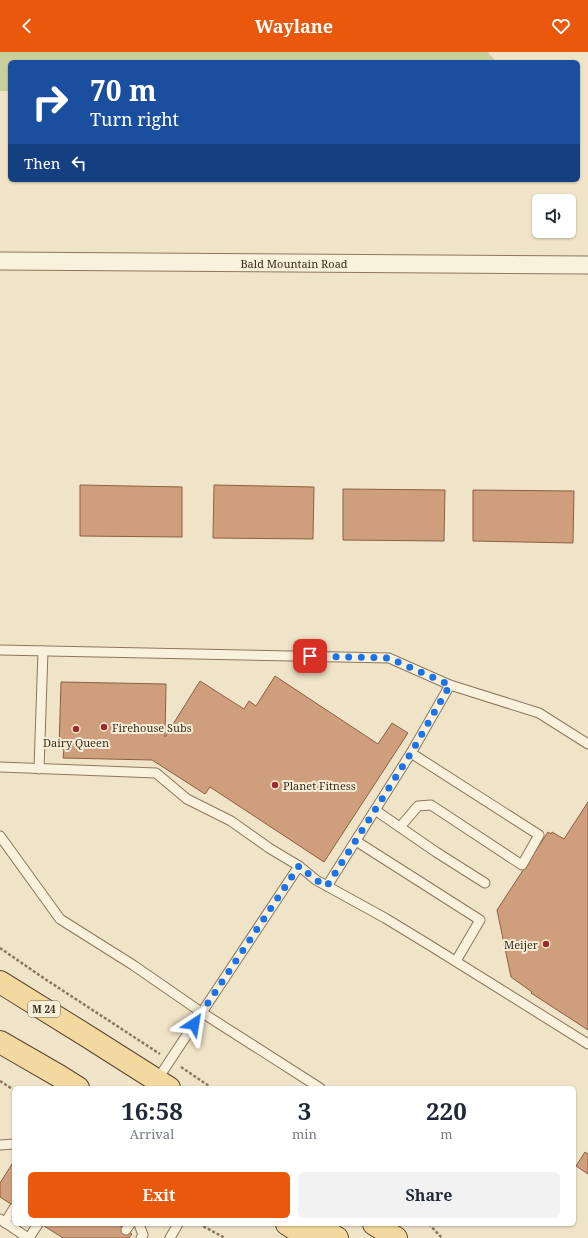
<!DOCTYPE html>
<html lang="en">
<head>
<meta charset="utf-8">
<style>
	body { margin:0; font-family:"Noto Serif",serif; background:#f2f2f3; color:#1f2937; height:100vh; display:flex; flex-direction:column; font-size:15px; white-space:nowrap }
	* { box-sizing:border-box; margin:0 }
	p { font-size:13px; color:#747a83 }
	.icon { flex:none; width:22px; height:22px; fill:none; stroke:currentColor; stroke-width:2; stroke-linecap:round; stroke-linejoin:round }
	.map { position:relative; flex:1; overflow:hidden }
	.drawer { position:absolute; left:12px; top:1034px; width:564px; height:140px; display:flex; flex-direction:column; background:#fff; border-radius:6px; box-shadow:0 1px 3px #0004 }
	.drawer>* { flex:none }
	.guide { position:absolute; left:8px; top:8px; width:572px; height:122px; border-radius:6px; box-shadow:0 1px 3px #0004; background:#1a4fa0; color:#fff; overflow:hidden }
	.fabs { position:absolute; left:532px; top:142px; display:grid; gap:8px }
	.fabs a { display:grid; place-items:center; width:44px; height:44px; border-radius:6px; background:#fff; box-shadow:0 1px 3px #0004; font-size:20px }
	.pin { position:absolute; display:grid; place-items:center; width:34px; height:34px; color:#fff; margin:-17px; border-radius:8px; box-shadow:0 2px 6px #0006 }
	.me { position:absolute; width:44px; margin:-22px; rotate:33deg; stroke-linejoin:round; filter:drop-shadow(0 0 3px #0008) }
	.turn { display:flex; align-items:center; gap:14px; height:84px; padding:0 16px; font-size:18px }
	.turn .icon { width:52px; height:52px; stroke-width:2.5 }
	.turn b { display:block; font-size:28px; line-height:34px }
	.then { display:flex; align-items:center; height:38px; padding:0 16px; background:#0003; gap:8px; font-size:15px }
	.eta { display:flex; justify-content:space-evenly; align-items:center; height:68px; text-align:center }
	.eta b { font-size:24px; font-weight:700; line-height:28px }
	.button { display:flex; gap:8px; margin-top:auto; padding:8px 16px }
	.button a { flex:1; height:46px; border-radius:6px; background:#ea580c; color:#fff; font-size:16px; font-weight:700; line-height:46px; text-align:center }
	.button a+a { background:#f2f2f3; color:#1f2937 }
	header { display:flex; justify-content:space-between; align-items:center; height:52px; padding:0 16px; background:#ea580c; color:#fff; font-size:18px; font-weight:700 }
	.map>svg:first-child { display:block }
	.green { fill:#c9cf9b }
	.building { fill:#cf9f7d; stroke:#8d5f41 }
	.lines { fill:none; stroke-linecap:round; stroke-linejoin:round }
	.lane-casing { stroke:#8d765c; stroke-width:11 }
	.street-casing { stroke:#8d765c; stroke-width:19 }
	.primary-casing { stroke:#5b4430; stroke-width:24 }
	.path { stroke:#8d765c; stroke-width:2.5; stroke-dasharray:3 2; stroke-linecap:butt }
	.lane { stroke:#faf1dc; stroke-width:9 }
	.street { stroke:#faf1dc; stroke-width:17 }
	.primary { stroke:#f3d9a0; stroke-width:22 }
	.route { stroke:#1a73e8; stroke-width:7; stroke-dasharray:0 12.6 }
	.poi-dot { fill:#9e2a2b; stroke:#f7eed8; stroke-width:1.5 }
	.labels { text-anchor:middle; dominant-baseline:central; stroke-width:4; stroke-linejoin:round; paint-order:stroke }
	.shield { fill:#f7eed8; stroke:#756857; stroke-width:1 }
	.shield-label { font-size:10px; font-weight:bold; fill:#3d2e20 }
	.street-label { font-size:11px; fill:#3d2e20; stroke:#f7eed8 }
	.poi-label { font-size:11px; fill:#3d2e20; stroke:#f7eed8; text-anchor:start }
</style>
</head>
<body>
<header><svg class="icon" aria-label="back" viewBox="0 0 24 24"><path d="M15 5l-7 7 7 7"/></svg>Waylane<svg class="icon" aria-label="heart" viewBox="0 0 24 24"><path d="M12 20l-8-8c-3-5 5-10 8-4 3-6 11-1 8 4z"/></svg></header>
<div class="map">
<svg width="588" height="1186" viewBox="0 0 588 1186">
	<rect width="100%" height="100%" fill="#f0e4c8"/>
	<polygon class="green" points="0,0 488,0 496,10 10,10 10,39 0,39"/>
	<g class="building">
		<polygon points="80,433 182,435 182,485 80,484"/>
		<polygon points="214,433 314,435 313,487 213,486"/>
		<polygon points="343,437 445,438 444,489 343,488"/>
		<polygon points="473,438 574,439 573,491 473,489"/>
		<polygon points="275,624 378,692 392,671 408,681 324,810 210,735 205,742 152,708 63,706 64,697 59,696 61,630 166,632 165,685 200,629 244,657 249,649 256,654"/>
		<polygon points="588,750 588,978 531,941 532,940 511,925 497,858 548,780 551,782 552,780 564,787"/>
		<polygon points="585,1100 588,1102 588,1122 576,1114"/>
		<polygon points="14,1109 14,1154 0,1145 0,1131"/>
		<polygon points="41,1172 117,1172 132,1182 129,1186 63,1186"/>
	</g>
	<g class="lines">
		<defs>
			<g id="lane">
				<polyline points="0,598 389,606 450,633 539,661 588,692"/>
				<polyline points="0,715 156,721 187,747 231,769 269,796 299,814 316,828 385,866 431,894 588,992"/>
				<polyline points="39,717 43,599"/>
				<polyline points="375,758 436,800 485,831"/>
				<polyline points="400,775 418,754 431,753 522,813 539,783 411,701"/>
				<polyline points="0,784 60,867 133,913 201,960 320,1036"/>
				<polyline points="356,789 480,868 456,909"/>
				<polyline points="327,834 411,701 450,633"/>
				<polyline points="157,1028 299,814"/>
				<polyline points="0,1093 14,1092"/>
				<polyline points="0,1167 28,1186"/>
				<polyline points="5,1171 14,1156"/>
				<polyline points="139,1172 143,1183 141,1186"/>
				<polyline points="126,1178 130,1172"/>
				<polyline points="29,1186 38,1172"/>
				<polyline points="170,1186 178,1172"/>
			</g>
			<polyline id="street" points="0,209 588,213"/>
			<g id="primary">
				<polyline points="0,930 87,984 169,1036"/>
				<polyline points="0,990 59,1024 78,1036"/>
				<polyline points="287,1172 309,1186"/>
				<polyline points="314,1172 337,1186"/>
				<polyline points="374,1172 396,1186"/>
			</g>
		</defs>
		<use href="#lane" class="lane-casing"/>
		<use href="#street" class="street-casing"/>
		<use href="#primary" class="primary-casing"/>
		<g class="path">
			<polyline points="0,896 45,927 160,1002"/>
			<polyline points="181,1015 212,1036"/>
			<polyline points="0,1029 14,1038"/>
			<polyline points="199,1172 225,1186"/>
			<polyline points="429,1172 442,1186"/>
		</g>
		<use href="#lane" class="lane"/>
		<use href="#street" class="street"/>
		<use href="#primary" class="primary"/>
	</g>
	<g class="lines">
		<polyline class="route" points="194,972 299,814 316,828 327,834 411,701 450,633 389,606 310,604"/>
	</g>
	<g class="poi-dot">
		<circle cx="104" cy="675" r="4"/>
		<circle cx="76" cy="677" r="4"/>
		<circle cx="275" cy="733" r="4"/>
		<circle cx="546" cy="892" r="4"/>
	</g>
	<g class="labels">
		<rect class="shield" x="28" y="949" width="32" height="16" rx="3"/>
		<g class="shield-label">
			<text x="44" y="957">M 24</text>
		</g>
		<g class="street-label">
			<text x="294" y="211">Bald Mountain Road</text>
		</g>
		<g class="poi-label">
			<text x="112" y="675">Firehouse Subs</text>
			<text x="76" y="690" text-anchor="middle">Dairy Queen</text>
			<text x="283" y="733">Planet Fitness</text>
			<text x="538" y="892" text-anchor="end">Meijer</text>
		</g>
	</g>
</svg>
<div class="fabs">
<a><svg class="icon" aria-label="sound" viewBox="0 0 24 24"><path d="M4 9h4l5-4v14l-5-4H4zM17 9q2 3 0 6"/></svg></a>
</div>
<div class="pin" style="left:310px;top:604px;background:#d93025"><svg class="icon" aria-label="arrive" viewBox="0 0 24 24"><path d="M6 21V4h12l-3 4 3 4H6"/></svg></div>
<svg class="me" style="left:194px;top:972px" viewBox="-20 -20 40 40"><path d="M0-17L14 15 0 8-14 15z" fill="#1a73e8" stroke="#fff" stroke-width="4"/></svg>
<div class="guide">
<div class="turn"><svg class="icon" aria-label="right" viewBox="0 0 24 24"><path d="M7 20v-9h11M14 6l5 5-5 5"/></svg><div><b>70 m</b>Turn right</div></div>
<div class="then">Then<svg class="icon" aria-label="left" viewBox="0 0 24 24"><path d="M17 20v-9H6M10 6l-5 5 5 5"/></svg></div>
</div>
<section class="drawer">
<div class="eta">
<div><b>16:58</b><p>Arrival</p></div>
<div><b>3</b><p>min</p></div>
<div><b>220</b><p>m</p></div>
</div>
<div class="button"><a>Exit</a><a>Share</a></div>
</section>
</div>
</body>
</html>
